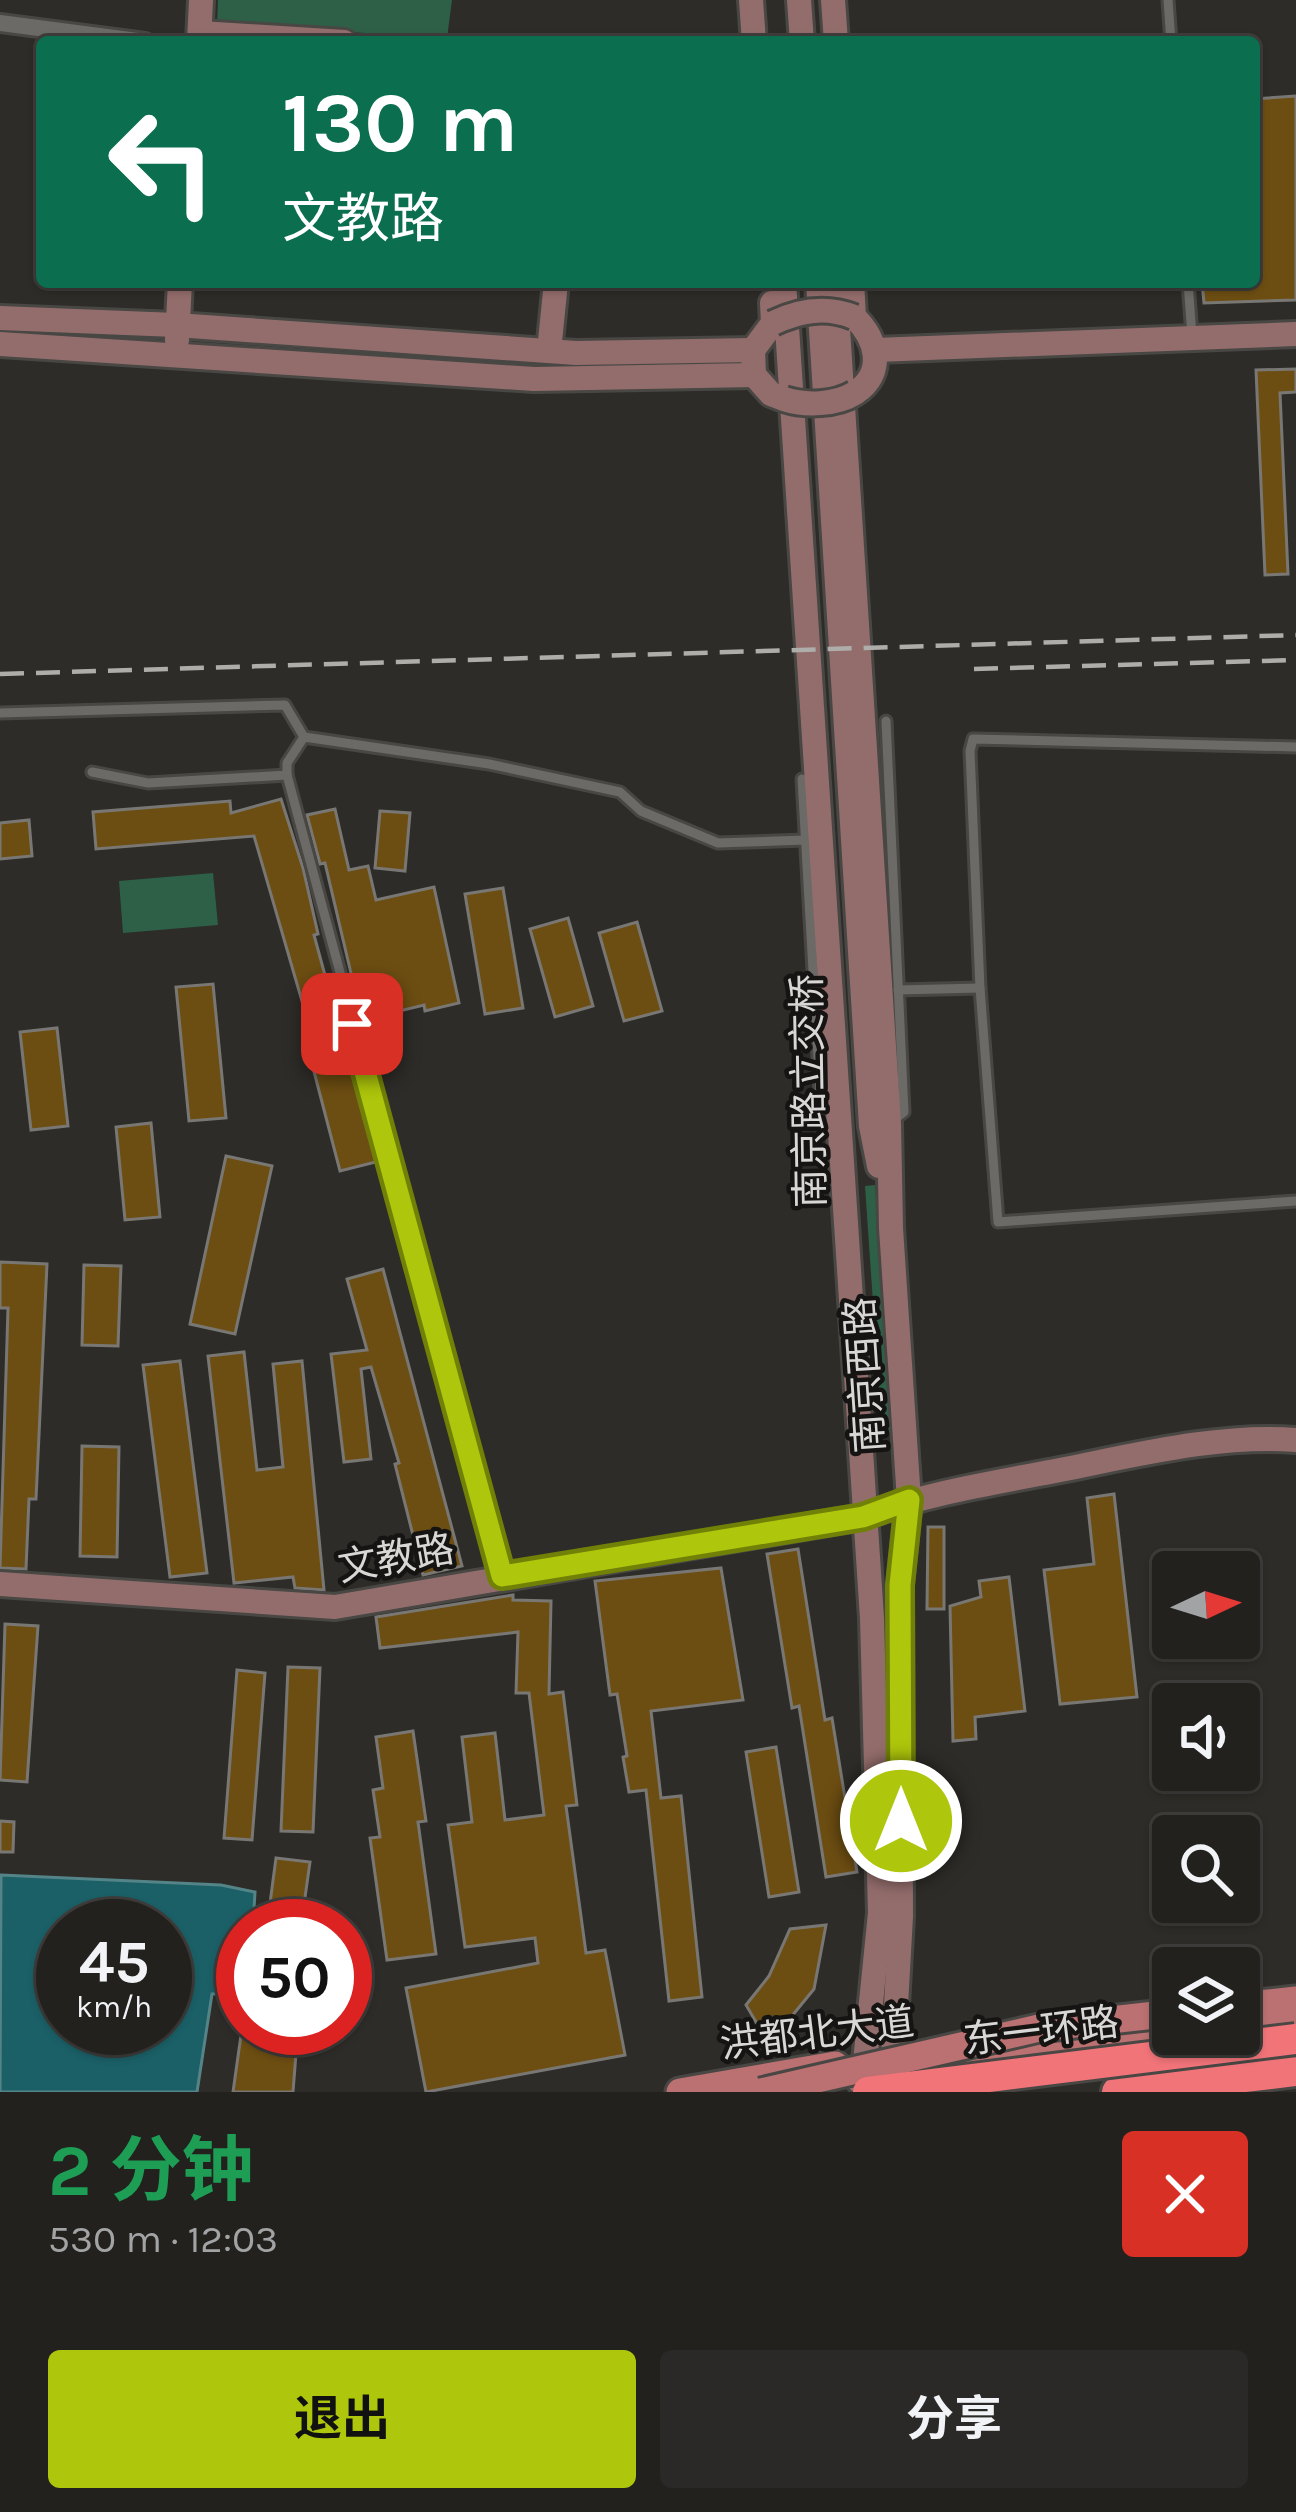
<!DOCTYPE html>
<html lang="zh">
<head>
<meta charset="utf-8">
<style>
	body { margin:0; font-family:Karla,"Noto Sans SC",sans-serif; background:#2a2927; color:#f1f3f6; height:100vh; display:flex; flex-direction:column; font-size:45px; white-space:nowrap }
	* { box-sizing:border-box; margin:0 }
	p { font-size:39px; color:#a2a3a4 }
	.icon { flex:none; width:66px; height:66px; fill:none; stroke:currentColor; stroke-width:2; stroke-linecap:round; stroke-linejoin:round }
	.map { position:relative; height:2092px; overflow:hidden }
	.drawer { display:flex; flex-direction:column; background:#22211e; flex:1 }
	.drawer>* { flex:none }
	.hud { position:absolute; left:36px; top:36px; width:1224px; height:252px; border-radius:12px; box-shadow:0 3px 9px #0004,0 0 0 3px #3f3e3c; background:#0b6e4f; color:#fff; overflow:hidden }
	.needle { width:78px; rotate:86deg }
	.tools { position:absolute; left:1152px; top:1551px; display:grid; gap:24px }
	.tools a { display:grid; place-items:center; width:108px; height:108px; border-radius:12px; background:#22211e; box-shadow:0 3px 9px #0004,0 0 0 3px #3f3e3c; font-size:60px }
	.speed { position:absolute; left:36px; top:1899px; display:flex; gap:24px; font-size:60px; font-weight:700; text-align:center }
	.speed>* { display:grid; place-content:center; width:156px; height:156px; border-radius:50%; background:#22211e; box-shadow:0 3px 9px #0004,0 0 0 3px #3f3e3c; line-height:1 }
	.speed small { font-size:30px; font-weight:400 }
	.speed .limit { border:18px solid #d22; background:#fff; color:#111 }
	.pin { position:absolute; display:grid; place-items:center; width:102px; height:102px; color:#fff; margin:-51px; border-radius:24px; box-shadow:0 6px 18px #0006 }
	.me { position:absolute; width:132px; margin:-66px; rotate:0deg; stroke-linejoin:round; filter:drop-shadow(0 0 9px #0008) }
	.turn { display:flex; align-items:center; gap:42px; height:252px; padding:0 48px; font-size:54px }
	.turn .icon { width:156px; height:156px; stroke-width:2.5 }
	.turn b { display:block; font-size:84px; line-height:102px }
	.round { display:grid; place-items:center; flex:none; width:126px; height:126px; border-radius:12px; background:#2a2927 }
	.headline { display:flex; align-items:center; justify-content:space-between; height:204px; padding:0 48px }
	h1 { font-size:72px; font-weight:700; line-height:90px; color:#1e9e55 }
	.action { display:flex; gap:24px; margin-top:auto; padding:24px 48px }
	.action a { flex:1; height:138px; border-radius:12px; background:#aec60b; color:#111; font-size:48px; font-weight:700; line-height:138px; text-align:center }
	.action a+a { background:#2a2927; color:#f1f3f6 }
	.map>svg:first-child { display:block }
	.green { fill:#2e6047 }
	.water { fill:#1b6067; stroke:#548488; stroke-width:3; fill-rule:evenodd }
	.building { fill:#6d4e12; stroke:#797773; stroke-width:3 }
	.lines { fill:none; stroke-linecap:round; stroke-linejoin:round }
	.lane-casing { stroke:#484744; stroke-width:15 }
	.street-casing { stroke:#484744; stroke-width:22 }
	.secondary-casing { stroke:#484744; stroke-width:30 }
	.primary-casing { stroke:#484744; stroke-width:33 }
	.highway-casing { stroke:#484744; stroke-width:36 }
	.lane { stroke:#6b6a66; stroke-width:9 }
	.street { stroke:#6b6a66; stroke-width:16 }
	.secondary { stroke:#936d6c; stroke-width:24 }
	.primary { stroke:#bb7071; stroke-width:27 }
	.highway { stroke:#f17479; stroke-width:30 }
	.rail { stroke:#aeadaa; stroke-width:4.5; stroke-dasharray:24 12; stroke-linecap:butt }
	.secondary-bridge-casing { stroke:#484744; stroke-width:30; stroke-linecap:butt }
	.primary-bridge-casing { stroke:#484744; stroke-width:33; stroke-linecap:butt }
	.highway-bridge-casing { stroke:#484744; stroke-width:36; stroke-linecap:butt }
	.secondary-bridge { stroke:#936d6c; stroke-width:24 }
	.primary-bridge { stroke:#bb7071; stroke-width:27 }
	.highway-bridge { stroke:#f17479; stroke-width:30 }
	.route-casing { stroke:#718107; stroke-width:30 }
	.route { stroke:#aec60b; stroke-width:21 }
	.labels { text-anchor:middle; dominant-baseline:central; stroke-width:9; stroke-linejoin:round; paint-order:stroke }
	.street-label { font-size:39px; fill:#d8d7d5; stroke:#151413 }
</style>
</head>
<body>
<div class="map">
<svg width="1296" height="2092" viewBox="0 0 1296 2092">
	<rect width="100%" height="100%" fill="#2d2c28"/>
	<g class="green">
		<polygon points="218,0 452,0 447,38 217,24"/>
		<polygon points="213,873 218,925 123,933 119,881"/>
		<polygon points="875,1185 894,1432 882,1433 865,1186"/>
	</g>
	<path class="water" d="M 1,1875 L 221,1885 L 255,1892 L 253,1926 L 243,1926 L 243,1993 L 212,1994 L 197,2092 L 0,2092 ZM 63,1926 L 165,1926 L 165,2028 L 63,2028 Z"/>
	<g class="building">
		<polygon points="1296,96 1296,300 1204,303 1202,282 1254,282 1254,99"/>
		<polygon points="1296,369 1296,392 1280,393 1288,574 1265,575 1256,370"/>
		<polygon points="281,799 303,868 318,934 314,935 376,1162 340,1171 306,1041 313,1039 254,836 96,849 93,812 230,801 231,813"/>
		<polygon points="335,809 349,870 368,866 376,900 434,887 459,1003 425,1011 424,1005 362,1020 325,863 320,864 307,815"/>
		<polygon points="380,811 410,813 405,871 375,868"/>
		<polygon points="29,820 32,856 0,859 0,823"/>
		<polygon points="503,888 523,1008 485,1014 465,894"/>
		<polygon points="568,918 593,1006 555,1017 530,929"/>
		<polygon points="637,922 662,1011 624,1021 599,933"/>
		<polygon points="213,984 226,1118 189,1121 176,987"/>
		<polygon points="57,1028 68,1126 31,1130 20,1032"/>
		<polygon points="151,1123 160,1217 125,1220 116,1127"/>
		<polygon points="226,1156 272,1166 235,1334 190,1324"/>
		<polygon points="0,1262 47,1264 36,1499 29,1499 26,1569 0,1568 8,1308 0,1308"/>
		<polygon points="84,1265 121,1266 118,1346 82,1345"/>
		<polygon points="383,1269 462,1566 423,1575 395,1464 399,1463 371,1367 361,1369 371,1459 344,1462 331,1354 367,1350 347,1279"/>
		<polygon points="244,1352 257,1470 283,1467 273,1364 302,1361 324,1590 295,1588 293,1577 234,1583 208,1356"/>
		<polygon points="180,1361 207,1573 170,1577 143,1365"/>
		<polygon points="82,1446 119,1447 117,1557 80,1556"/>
		<polygon points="1114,1494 1137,1697 1060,1704 1044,1570 1094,1564 1087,1498"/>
		<polygon points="928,1527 944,1527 944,1609 927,1609"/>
		<polygon points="798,1549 825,1720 832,1718 857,1872 826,1877 799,1706 792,1708 767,1554"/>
		<polygon points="721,1568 743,1700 651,1711 661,1798 681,1796 702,1997 669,2001 646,1790 629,1792 623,1757 627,1756 617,1694 610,1695 595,1581"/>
		<polygon points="1009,1577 1025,1711 975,1717 976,1739 953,1741 950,1606 981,1597 979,1581"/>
		<polygon points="513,1595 513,1600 551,1601 549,1694 563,1692 577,1805 566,1806 586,1953 605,1950 625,2055 426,2092 406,1988 538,1963 535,1938 465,1947 448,1825 472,1822 462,1737 495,1733 505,1820 544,1815 529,1693 516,1693 518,1632 380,1648 376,1617"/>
		<polygon points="5,1624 38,1626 27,1782 0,1780"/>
		<polygon points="288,1667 320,1668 313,1832 281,1831"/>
		<polygon points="237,1670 265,1673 252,1840 224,1838"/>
		<polygon points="413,1731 426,1821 418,1822 436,1954 387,1960 370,1838 380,1837 373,1790 383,1788 376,1737"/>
		<polygon points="776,1747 799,1892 769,1897 746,1752"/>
		<polygon points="0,1821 14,1822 13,1852 0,1852"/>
		<polygon points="276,1858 310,1862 301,1926 267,1926"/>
		<polygon points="826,1925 814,1989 769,2044 746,2005 769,1976 790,1929"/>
		<polygon points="242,2028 298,2028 293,2092 233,2092"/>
	</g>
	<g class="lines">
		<defs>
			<g id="lane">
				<polyline points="1168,0 1171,42"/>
				<polyline points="1188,282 1192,336"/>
				<polyline points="0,713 285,705 304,737"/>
				<polyline points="886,721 904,1112 893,1120"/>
				<polyline points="1296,747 973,739 970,751 980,988 998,1222 1296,1201"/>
				<polyline points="92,772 148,783 287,775 287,763 304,737 489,764 620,792 641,811 718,843 806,840"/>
				<polyline points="287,775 502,1576"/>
				<polyline points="802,779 821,1109 833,1122"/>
				<polyline points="898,990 980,988"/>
			</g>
			<polyline id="street" points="0,23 145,42"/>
			<g id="secondary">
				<polyline points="751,0 754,42"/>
				<polyline points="799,0 802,42"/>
				<polyline points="833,0 836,42"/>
				<polyline points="200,33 344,42"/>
				<polyline points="199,42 201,0"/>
				<polyline points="784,282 872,1618 880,1913 865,2062 859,2081"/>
				<polyline points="818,282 871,1126 879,1166"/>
				<polyline points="835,282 889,1124 891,1228 909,1500 900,1585 901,1916 893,2059 888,2076"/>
				<path d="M 852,282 L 854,317 C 877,339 886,373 855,393"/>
				<polyline points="772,303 773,323 753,350 754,375 771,394 784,399"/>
				<polyline points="0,318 176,325 576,353 753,350"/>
				<polyline points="177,340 180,282"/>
				<polyline points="0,344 534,379 754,375"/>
				<polyline points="876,350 1296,334"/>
				<polyline points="549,351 556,282"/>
				<path d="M 0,1584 L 335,1607 L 863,1517 C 927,1493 993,1483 1060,1470 C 1136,1455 1219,1434 1296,1440"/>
			</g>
			<g id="primary">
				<polyline points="1239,2006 1296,2000"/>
				<polyline points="1239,2028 1296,2022"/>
				<polyline points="957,2056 1180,2034"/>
				<polyline points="680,2092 835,2065"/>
			</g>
			<polyline id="highway" points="1117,2092 1296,2071"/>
		</defs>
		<use href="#lane" class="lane-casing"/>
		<use href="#street" class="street-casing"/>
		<use href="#secondary" class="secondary-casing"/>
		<use href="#primary" class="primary-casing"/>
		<use href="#highway" class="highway-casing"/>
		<use href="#lane" class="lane"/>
		<use href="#street" class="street"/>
		<use href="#secondary" class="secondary"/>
		<use href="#primary" class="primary"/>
		<use href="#highway" class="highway"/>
		<g class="rail">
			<polyline points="974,669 1296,660"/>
			<polyline points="0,674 1296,635"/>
		</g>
		<defs>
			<g id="secondary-bridge">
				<path d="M 773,323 C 800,310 826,306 854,317"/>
				<path d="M 784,399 C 805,406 836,405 855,393"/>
			</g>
			<polyline id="primary-bridge" points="761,2092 1039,2028 1173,2013"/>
			<polyline id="highway-bridge" points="868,2092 1296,2039"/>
		</defs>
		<use href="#secondary-bridge" class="secondary-bridge-casing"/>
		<use href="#primary-bridge" class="primary-bridge-casing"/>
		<use href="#highway-bridge" class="highway-bridge-casing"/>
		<use href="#secondary-bridge" class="secondary-bridge"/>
		<use href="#primary-bridge" class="primary-bridge"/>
		<use href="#highway-bridge" class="highway-bridge"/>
	</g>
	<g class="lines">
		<defs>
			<polyline id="route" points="352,1024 502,1576 863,1517 909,1500 900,1585 901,1821"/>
		</defs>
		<use href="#route" class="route-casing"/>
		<use href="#route" class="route"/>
	</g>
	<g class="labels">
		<g class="street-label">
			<text transform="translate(809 1091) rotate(-91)">南京路立交桥</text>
			<text transform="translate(865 1375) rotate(-94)">南京西路</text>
			<text transform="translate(396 1558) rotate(-10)">文教路</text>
			<text transform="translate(1041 2031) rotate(-7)">东一环路</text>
			<text transform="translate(817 2033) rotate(-7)">洪都北大道</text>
		</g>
	</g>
</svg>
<div class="tools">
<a><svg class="needle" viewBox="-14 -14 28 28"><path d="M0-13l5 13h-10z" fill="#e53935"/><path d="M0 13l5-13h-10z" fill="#a2a3a4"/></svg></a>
<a><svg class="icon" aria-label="sound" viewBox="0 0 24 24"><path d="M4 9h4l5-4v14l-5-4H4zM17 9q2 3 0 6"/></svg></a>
<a><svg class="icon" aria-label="search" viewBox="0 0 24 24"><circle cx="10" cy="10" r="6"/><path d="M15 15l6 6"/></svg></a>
<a><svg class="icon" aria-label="layers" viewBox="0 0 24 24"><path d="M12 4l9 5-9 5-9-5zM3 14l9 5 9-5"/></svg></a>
</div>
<div class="speed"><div>45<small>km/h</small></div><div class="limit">50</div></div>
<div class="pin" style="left:352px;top:1024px;background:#d93025"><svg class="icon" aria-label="arrive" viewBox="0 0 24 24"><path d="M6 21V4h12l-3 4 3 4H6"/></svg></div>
<svg class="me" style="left:901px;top:1821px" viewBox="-20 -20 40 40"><circle r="17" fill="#aec60b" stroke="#fff" stroke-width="3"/><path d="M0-11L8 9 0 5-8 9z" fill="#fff"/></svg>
<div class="hud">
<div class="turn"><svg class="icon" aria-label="left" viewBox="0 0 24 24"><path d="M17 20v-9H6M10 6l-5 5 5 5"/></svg><div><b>130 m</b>文教路</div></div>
</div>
</div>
<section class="drawer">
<div class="headline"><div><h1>2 分钟</h1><p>530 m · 12:03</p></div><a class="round" style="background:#d93025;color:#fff"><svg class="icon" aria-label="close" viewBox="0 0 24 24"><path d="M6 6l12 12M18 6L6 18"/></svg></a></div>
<div class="action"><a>退出</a><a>分享</a></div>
</section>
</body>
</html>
